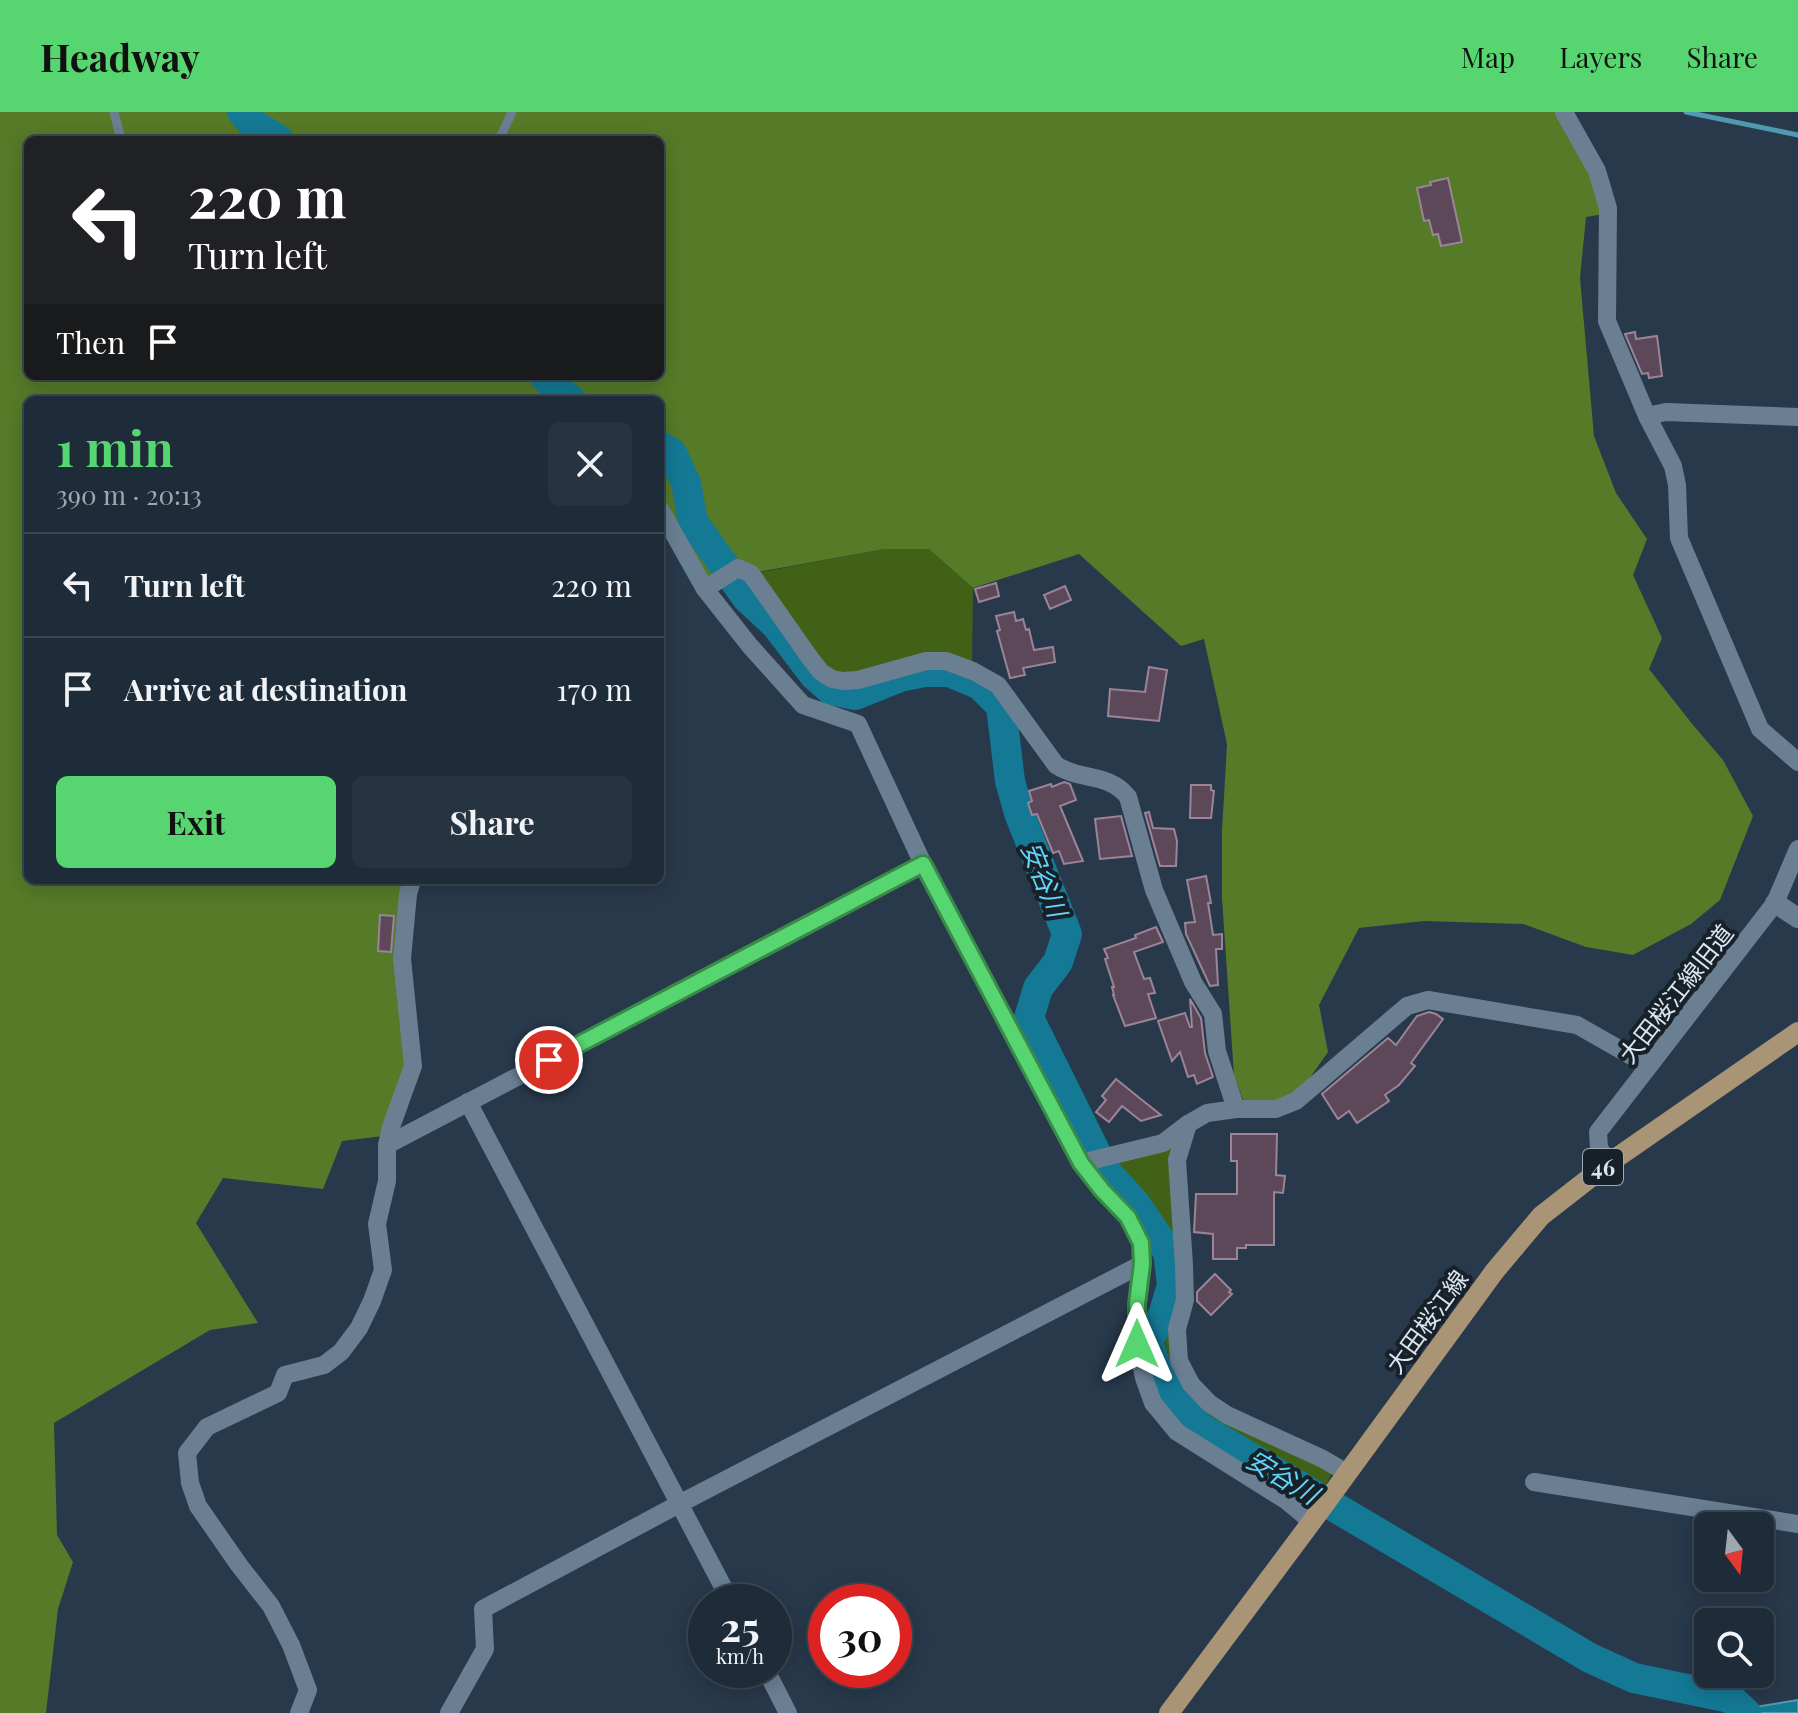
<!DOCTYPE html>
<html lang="en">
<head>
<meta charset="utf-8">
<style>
	body { margin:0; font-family:"Playfair Display","Noto Sans JP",serif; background:#263340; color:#f1f3f6; height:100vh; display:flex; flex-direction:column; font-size:30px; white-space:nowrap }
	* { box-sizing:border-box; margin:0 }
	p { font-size:26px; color:#a1a7ae }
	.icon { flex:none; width:44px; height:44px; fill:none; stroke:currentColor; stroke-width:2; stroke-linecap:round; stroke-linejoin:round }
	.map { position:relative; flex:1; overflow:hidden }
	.drawer { position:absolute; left:24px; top:284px; width:640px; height:488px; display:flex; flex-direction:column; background:#1e2b38; border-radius:12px; box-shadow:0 4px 20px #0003,0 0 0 2px #3c4753 }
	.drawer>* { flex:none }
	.top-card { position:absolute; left:24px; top:24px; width:640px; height:244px; border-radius:12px; box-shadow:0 4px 20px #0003,0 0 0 2px #3c4753; background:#202124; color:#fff; overflow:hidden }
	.needle { width:52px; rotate:165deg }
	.fabs { position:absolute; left:1694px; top:1400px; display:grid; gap:16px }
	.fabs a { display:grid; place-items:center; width:80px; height:80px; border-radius:12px; background:#1e2b38; box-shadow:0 4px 20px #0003,0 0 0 2px #3c4753; font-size:40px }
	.speed { position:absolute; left:688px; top:1472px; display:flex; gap:16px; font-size:40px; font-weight:700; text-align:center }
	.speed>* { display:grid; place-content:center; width:104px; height:104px; border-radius:50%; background:#1e2b38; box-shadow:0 4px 20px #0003,0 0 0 2px #3c4753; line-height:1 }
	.speed small { font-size:20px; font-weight:400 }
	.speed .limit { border:12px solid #d22; background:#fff; color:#111 }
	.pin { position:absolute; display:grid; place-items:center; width:68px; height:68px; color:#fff; margin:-34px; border:4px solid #fff; border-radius:50%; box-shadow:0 2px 8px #0007 }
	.me { position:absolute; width:88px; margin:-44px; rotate:0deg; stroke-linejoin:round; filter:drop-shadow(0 0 6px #0008) }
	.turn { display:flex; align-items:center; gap:28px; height:168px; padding:0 32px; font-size:36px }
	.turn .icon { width:104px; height:104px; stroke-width:2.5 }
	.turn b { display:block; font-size:56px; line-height:68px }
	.then { display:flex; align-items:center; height:76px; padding:0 32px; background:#0003; gap:16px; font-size:30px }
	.round { display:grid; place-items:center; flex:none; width:84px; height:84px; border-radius:12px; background:#263340 }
	.summary { display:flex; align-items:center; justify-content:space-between; height:136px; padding:0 32px }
	h1 { font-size:48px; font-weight:700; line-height:60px; color:#57d570 }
	.cta { display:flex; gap:16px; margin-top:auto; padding:16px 32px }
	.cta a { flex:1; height:92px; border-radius:12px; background:#57d570; color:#111; font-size:32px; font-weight:700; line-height:92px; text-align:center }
	.cta a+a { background:#263340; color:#f1f3f6 }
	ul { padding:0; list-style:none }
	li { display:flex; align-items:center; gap:24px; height:104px; padding:0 32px; border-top:2px solid #3c4753 }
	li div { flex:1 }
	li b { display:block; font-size:30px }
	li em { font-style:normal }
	header { display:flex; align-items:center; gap:48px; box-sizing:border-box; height:112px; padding:0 40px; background:#57d570; color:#111 }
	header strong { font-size:38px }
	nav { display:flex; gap:44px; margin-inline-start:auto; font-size:28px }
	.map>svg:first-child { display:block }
	.green { fill:#416216 }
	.forest { fill:#557a28; fill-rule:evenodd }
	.water { fill:#147995; stroke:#4f9ab1; stroke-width:2 }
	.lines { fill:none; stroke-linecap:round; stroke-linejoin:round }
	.stream { stroke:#4f9ab1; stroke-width:5 }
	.river { stroke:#147995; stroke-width:30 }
	.building { fill:#5d485a; stroke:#9b8497; stroke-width:2 }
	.service { stroke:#6b7f93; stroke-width:9 }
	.minor { stroke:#6b7f93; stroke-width:18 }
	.tertiary { stroke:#6b7f93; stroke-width:20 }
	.primary { stroke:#a99475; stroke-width:20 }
	.route-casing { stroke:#398a49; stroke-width:20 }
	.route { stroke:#57d570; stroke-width:14 }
	.labels { text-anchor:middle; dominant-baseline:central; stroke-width:8; stroke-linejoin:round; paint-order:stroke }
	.shield { fill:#182028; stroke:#a0abb5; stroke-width:2 }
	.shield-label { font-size:22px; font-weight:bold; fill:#dae6f1 }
	.street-label { font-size:24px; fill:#dae6f1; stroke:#182028 }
	.water-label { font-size:26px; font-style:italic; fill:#60d6fd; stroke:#182028 }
</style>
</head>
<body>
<header>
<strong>Headway</strong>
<nav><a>Map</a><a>Layers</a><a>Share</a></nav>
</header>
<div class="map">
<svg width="1798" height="1601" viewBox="0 0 1798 1601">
	<rect width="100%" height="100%" fill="#28394b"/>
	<g class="green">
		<polygon points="885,437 929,437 973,476 972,555 949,545 853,565 827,560 756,461"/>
		<polygon points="1175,1032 1187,1274 1332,1361 1326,1373 1243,1324 1223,1316 1198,1301 1178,1276 1168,1255 1165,1231 1168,1205 1176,1182 1174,1140 1159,1122 1147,1099 1107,1046"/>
	</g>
	<path class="forest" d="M 0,0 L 1559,0 L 1596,66 L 1604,102 L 1586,105 L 1580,166 L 1594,324 L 1616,381 L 1647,427 L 1633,463 L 1662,526 L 1649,557 L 1693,613 L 1723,648 L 1753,704 L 1720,788 L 1691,812 L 1633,843 L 1586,835 L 1523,812 L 1424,809 L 1359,816 L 1319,893 L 1328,940 L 1302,977 L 1292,987 L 1245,993 L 1234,963 L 1222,786 L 1222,719 L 1227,632 L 1204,527 L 1181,534 L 1079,442 L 973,476 L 929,437 L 885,437 L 708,469 L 660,389 L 660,288 L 28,288 L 28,768 L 407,768 L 408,959 L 383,1024 L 342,1029 L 323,1077 L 223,1066 L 196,1111 L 258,1211 L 210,1218 L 54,1311 L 57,1423 L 73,1450 L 58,1497 L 46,1601 L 0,1601 ZM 28,28 L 660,28 L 660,264 L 28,264 Z"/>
	<polygon class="water" points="1798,1588 1798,1601 1730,1601 1737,1598"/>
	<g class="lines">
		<polyline class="stream" points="1686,0 1798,23"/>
		<g class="river">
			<polyline points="242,0 253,12 279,28"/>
			<polyline points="544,264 558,278 571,288"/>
			<polyline points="660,334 672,341 686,371 693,410 747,486 776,513 814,563 831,578 855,583 900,565 924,560 949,560 980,573 1001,594 1010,669 1019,701 1067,822 1058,850 1038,876 1029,906 1104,1057 1135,1091 1168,1140 1172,1173 1163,1203 1148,1228 1156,1256 1173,1287 1201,1316 1590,1546 1634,1566 1730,1586 1746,1601"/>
		</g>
	</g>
	<g class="building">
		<polygon points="1448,66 1462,130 1441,134 1438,122 1433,123 1429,108 1424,109 1417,76 1431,73 1430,70"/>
		<polygon points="1635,220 1636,227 1657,224 1662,264 1649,266 1648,261 1642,262 1625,222"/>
		<polygon points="996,471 999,484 979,490 975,477"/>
		<polygon points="1065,474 1071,488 1050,497 1044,483"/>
		<polygon points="1014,500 1016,509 1023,507 1026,518 1029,517 1034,538 1053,535 1055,550 1023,556 1025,563 1010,566 997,519 1000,518 996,504"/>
		<polygon points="1149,555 1167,558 1159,609 1108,604 1110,577 1145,580"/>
		<polygon points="1064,670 1070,672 1076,688 1060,694 1083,749 1064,752 1059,739 1053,741 1037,702 1032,703 1028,691 1032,689 1029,679 1051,672 1052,675"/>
		<polygon points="1191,673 1211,673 1211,678 1214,679 1211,706 1190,706"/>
		<polygon points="1149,700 1153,716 1174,717 1177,729 1176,754 1160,754 1145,701"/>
		<polygon points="1121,704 1132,744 1100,747 1095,707"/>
		<polygon points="1206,764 1211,791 1208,791 1213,823 1222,822 1222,837 1216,837 1218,873 1210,874 1186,822 1185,811 1195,810 1187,768"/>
		<polygon points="380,803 394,804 391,840 378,839"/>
		<polygon points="1156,815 1163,830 1134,840 1144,867 1150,866 1155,881 1148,882 1156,906 1125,914 1113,883 1114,883 1112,875 1114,875 1105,847 1108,846 1104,837 1136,826 1135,823"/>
		<polygon points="1190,887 1201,906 1205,941 1213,965 1197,972 1194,963 1188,965 1180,940 1172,949 1158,909 1185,901 1190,915 1192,915"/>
		<polygon points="1429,900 1436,902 1443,907 1411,951 1415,954 1399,973 1385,983 1389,989 1357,1011 1349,999 1338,1007 1322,982 1388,926 1396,933 1417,904"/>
		<polygon points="1116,967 1142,988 1161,1003 1141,1009 1122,994 1109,1010 1096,1000 1106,988 1102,984"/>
		<polygon points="1231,1022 1277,1022 1276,1063 1285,1064 1283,1081 1274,1080 1274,1133 1246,1133 1246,1136 1237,1136 1237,1147 1213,1147 1213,1122 1194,1120 1196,1082 1237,1082 1237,1049 1231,1049"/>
		<polygon points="1215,1162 1231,1178 1229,1180 1232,1182 1211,1203 1197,1189 1197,1180"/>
	</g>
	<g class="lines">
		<g class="service">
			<polyline points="114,0 121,28"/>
			<polyline points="499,28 512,0"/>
		</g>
		<g class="minor">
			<polyline points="1564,0 1597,59 1608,96 1607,209 1647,304 1673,354 1677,373 1679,426 1760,617 1798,650"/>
			<polyline points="1647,304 1666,300 1798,305"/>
			<polyline points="660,397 705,477 750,534 803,593 858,612 923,752 1081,1051 1102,1078 1128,1105 1141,1131 1142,1152 1137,1192 1137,1232 1144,1266 1153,1291 1177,1320 1287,1389 1311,1409"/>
			<path d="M 705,477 L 738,456 L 751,462 L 810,546 L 821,560 L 832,567 L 843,569 L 858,568 L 926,549 L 946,549 L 973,559 L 998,573 L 1056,653 C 1079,669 1109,660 1128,685 L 1154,778 L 1193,870 L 1213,902 L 1217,939 L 1236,997 L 1276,997 L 1296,989 L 1407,894 L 1428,888 L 1577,913 L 1649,954"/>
			<polyline points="468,990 731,1490"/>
			<polyline points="1188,1012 1177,1048 1184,1153 1185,1188 1177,1217 1179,1249 1191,1272 1209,1291 1227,1303 1323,1347 1347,1361"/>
			<polyline points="387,1033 923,752"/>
			<polyline points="1081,1051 1163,1031 1188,1012 1207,1001 1236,997"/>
			<polyline points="1609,1051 1599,1036 1598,1020 1775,791 1798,737"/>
			<polyline points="1534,1370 1798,1412"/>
			<polyline points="766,1558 788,1601"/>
			<polyline points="299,1601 308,1578 291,1533 271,1494 239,1453 198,1394 190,1371 187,1341 207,1315 278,1281 285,1263 324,1253 341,1240 359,1216 372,1189 383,1158 377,1112 387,1069 387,1033 391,1015 413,954 402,847 408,782 412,768"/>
			<polyline points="449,1601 485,1537 483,1497 679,1392 1142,1152"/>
		</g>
		<polyline class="tertiary" points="1775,791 1798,806"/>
		<polyline class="primary" points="1169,1601 1319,1400 1494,1160 1541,1104 1609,1051 1798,920"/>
	</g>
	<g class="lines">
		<defs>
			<polyline id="route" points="549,948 923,752 1081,1051 1102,1078 1128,1105 1141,1131 1142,1152 1137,1192 1137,1232"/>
		</defs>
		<use href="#route" class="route-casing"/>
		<use href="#route" class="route"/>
	</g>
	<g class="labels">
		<rect class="shield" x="1583" y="1037" width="40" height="36" rx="6"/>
		<g class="shield-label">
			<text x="1603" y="1055">46</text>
		</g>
		<g class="street-label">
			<text transform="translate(1675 881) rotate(-52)">大田桜江線旧道</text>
			<text transform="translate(1426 1209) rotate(-54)">大田桜江線</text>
		</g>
		<g class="water-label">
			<text transform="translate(1045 767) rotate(68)">安谷川</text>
			<text transform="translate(1283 1364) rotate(31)">安谷川</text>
		</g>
	</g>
</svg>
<div class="fabs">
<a><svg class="needle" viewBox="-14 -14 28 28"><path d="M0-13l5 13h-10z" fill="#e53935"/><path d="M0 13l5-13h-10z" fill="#a1a7ae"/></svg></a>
<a><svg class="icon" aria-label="search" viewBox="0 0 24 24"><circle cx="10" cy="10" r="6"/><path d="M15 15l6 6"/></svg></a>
</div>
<div class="speed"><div>25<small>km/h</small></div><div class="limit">30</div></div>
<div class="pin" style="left:549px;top:948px;background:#d93025"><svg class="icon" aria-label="arrive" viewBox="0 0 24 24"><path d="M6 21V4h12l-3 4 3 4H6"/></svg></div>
<svg class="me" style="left:1137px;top:1232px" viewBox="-20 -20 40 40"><path d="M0-17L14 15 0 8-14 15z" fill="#57d570" stroke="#fff" stroke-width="4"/></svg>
<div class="top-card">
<div class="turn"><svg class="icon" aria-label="left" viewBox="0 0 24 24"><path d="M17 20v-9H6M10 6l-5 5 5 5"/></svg><div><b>220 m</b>Turn left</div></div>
<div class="then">Then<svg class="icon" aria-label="arrive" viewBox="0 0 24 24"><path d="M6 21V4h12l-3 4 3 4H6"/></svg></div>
</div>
<section class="drawer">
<div class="summary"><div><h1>1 min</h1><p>390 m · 20:13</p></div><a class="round"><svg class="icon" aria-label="close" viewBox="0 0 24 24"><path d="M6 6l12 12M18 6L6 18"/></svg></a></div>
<ul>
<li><svg class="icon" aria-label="left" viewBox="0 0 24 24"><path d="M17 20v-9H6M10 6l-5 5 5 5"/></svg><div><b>Turn left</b></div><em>220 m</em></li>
<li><svg class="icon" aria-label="arrive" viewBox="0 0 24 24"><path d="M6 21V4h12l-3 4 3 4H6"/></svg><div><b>Arrive at destination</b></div><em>170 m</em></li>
</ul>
<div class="cta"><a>Exit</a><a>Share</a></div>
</section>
</div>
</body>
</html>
